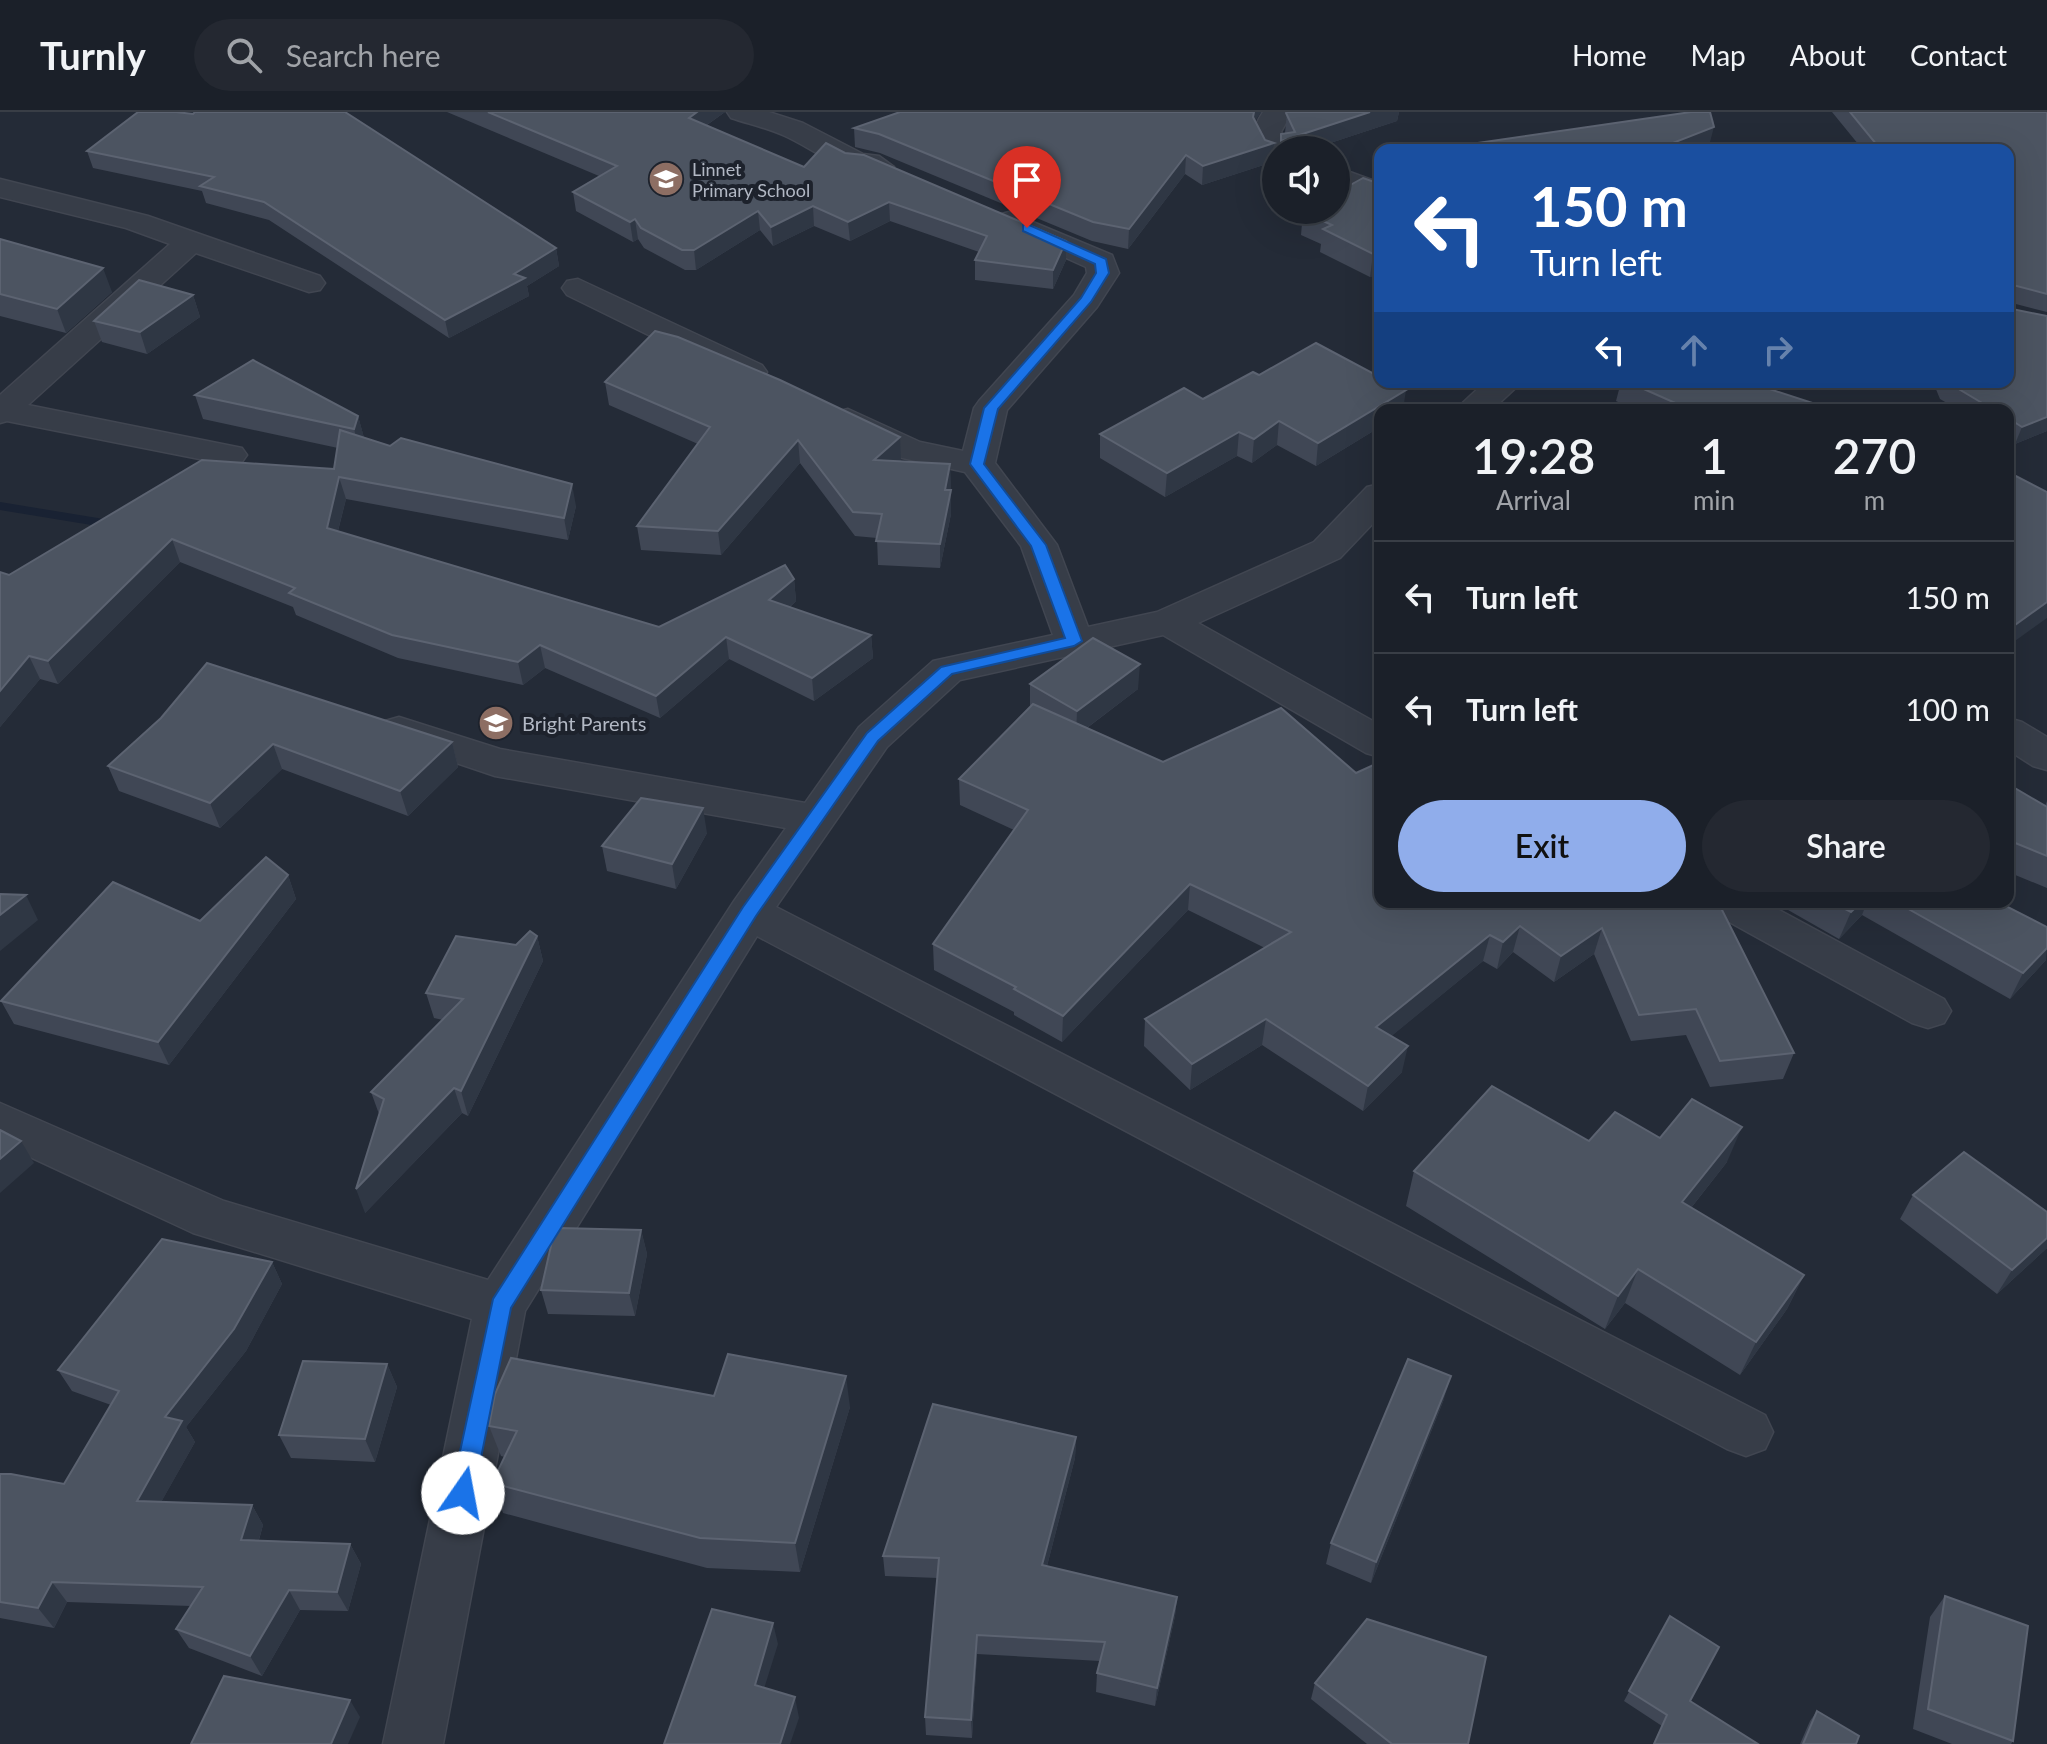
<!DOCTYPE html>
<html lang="en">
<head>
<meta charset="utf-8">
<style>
	body { margin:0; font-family:Lato,sans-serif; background:#242831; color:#f1f3f6; height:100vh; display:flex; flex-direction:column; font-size:30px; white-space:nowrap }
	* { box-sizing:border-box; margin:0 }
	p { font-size:26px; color:#a0a3a8 }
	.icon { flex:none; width:44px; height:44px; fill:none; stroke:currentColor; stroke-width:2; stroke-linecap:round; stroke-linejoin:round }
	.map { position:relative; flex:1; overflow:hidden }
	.drawer { position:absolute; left:1374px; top:292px; width:640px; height:504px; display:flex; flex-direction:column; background:#1b2029; border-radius:16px; box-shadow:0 8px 32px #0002,0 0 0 2px #393e46 }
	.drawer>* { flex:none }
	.guide { position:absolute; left:1374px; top:32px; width:640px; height:244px; border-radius:16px; box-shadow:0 8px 32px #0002,0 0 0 2px #393e46; background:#1a4fa0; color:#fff; overflow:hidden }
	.tools { position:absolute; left:1262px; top:24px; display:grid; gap:16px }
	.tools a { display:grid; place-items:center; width:88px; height:88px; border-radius:50%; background:#1b2029; box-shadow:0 8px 32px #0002,0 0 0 2px #393e46; font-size:40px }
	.pin { position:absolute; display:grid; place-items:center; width:68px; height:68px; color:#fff; margin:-82px -34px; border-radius:50% 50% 50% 0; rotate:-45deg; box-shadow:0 0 8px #0007 }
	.pin .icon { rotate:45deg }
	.me { position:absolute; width:88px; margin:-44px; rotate:12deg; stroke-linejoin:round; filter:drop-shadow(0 0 6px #0008) }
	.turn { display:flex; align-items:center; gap:28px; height:168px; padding:0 24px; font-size:36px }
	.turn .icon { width:104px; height:104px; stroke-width:2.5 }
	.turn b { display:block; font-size:56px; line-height:68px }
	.lanes { display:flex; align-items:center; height:76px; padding:0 24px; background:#0003; justify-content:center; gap:40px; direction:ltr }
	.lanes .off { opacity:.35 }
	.eta { display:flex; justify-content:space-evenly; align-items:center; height:136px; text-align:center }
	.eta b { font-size:48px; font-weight:600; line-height:56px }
	.cta { display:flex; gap:16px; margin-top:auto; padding:16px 24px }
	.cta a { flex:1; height:92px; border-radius:48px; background:#90adeb; color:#111; font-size:32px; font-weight:600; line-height:92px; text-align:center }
	.cta a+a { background:#242831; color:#f1f3f6 }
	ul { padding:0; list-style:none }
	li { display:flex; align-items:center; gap:24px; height:112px; padding:0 24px; border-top:2px solid #393e46 }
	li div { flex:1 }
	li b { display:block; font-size:30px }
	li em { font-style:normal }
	header { display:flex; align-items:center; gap:48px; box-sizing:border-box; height:112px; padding:0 40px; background:#1b2029; border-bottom:2px solid #393e46 }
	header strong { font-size:38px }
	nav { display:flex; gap:44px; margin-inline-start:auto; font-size:28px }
	.search { width:560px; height:72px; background:#242831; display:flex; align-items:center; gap:20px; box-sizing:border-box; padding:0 28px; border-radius:44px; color:#a0a3a8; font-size:30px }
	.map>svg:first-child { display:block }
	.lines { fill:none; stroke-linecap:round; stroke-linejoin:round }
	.stream { fill:#192233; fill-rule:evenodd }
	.minor-casing { stroke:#414651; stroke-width:3 }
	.minor { fill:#373d48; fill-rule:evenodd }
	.wall { fill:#404755 }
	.shaded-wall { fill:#2f3744 }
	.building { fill:#4c5461; stroke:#5c6371; stroke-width:2 }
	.route { fill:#1a73e8; stroke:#114b97; stroke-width:2 }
	.labels { text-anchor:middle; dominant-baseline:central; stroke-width:8; stroke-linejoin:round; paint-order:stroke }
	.far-poi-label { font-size:18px; fill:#b2b8c4; stroke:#1d222c; text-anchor:start }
	.poi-label { font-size:20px; fill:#b2b8c4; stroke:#1d222c; text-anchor:start }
</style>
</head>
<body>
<header>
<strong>Turnly</strong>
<div class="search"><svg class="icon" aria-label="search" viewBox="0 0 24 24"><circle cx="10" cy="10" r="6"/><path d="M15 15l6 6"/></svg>Search here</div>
<nav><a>Home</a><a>Map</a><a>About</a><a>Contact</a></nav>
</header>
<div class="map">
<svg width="2047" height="1632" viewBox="0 0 2047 1632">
	<rect width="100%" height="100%" fill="#242b37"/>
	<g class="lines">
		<polygon class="stream" points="0,390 122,410 129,414 122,418 0,398"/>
		<defs>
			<g id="minor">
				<path d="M 727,0 L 769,0 L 803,11 L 863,42 L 879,44 L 894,55 L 889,61 C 854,70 816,38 785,24 C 768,16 749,12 731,6 Z"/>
				<path d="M 1263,0 L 1292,0 L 1281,20 L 1290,38 L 1276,38 L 1276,48 L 1266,45 C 1252,28 1251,18 1263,0 Z"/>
				<polygon points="1336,55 1380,71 1380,91 1336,74"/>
				<polygon points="0,67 148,104 320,164 325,171 320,178 309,180 196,141 28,293 242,336 247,343 242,350 230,353 7,309 0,311 0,283 170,132 126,116 0,85"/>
				<polygon points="1009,100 1112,143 1119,161 1097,195 1007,298 995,351 1057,433 1088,515 1157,500 1314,430 1367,375 1380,372 1380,404 1340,446 1198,511 1380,613 1380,645 1366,641 1163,523 960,568 887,635 776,795 1765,1303 1773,1320 1765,1337 1746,1344 1727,1337 757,824 525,1199 443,1632 383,1632 472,1207 193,1121 0,1031 0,991 224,1089 488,1168 734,789 786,716 495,664 385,627 379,618 385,609 399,605 500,637 805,691 859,615 933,549 1053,523 1021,434 965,360 898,345 836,314 831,307 836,300 848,297 920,330 963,339 974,296 979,289 1074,183 1087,161 1086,155 998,115 994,109 998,103"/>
				<polygon points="578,167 762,253 767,260 762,267 750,270 738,267 567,183 562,176 567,169"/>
				<polygon points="1485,270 1522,270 1492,298 1455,298"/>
				<polygon points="2008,606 2022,610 2047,625 2047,658 2033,654 2008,638"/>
				<polygon points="1706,790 1764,790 1944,887 1951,899 1944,911 1928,916 1912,911 1713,801"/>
			</g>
		</defs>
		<use href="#minor" class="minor-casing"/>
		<use href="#minor" class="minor"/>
	</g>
	<g class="wall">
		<polygon points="138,0 556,136 559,154 527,174 529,184 449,226 269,108 206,91 202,79 93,56 87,39"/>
		<polygon points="447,0 725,0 707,13 804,55 845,41 1066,129 1066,148 1053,177 975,168 975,148 979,140 890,109 850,129 814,114 773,134 760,118 696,158 685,158 644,136 638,127 633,130 576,99 573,80 599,64"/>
		<polygon points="900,0 1261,0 1255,8 1265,28 1274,31 1273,50 1202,73 1185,62 1128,137 1092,129 880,41 855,35 854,16"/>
		<polygon points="1287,0 1399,0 1397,9 1309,38 1279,38 1281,22 1285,21"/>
		<polygon points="1832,0 2047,0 2047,200 2012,191 2012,197 2047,319 2015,332 2008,328 2008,298 1959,298 1940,287 1933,270 2008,270 2008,38 1863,38"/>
		<polygon points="1363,66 1380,161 1370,165 1320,140 1321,132 1301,123 1303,100"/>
		<polygon points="0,127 112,180 66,221 0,204"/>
		<polygon points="193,183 200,205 147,242 102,230 94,209"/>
		<polygon points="1259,263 1380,298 1380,315 1316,354 1277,333 1252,351 1237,344 1165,385 1100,346 1100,322 1203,287"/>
		<polygon points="605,270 900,325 900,350 950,352 951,402 940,456 878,453 877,426 855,424 800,351 721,443 641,438 637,414 698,332 609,293"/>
		<polygon points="1621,270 1780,270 1778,277 1775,279 1834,298 1635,298 1616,289"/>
		<polygon points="195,283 358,304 364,326 576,394 568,428 346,387 338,419 659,515 794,467 796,489 790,495 871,523 873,546 814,589 729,547 660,606 545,556 523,573 398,546 296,503 293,495 180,450 58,572 40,567 0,615 0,460 9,463 334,357 338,336 203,307"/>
		<polygon points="1030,572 1138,577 1087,616 1163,650 1356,661 1718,790 1794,941 1783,967 1710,975 1686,923 1631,929 1594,842 1554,870 1513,840 1497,857 1483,849 1391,924 1402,960 1363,999 1262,933 1190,978 1144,934 1145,907 1265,836 1188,798 1062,930 1014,903 1014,900 934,858 933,832 1014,718 960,693 959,667 1030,596"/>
		<polygon points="161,606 452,630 458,655 408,704 282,657 220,716 119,679 108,654"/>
		<polygon points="2008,672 2045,694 2047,689 2047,776 2008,760"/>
		<polygon points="707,721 676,777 607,759 602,734"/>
		<polygon points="288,763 296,787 169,953 14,912 1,889 200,809"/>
		<polygon points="1774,790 1998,790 2046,848 2010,887 1862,803 1839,827"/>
		<polygon points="537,824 543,849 468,1004 462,1001 365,1101 379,1002 371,980 443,908 434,906 426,881 516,833"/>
		<polygon points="1660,1026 1727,1050 1691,1096 1804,1163 1787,1197 1740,1263 1625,1191 1605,1217 1406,1094 1414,1059 1589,1029"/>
		<polygon points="1913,1083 2047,1136 1997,1182 1900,1107"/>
		<polygon points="641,1118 647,1142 635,1204 548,1202 541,1178"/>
		<polygon points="272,1150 282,1172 246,1239 186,1315 195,1330 161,1390 252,1393 263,1413 259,1428 350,1432 361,1452 348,1499 300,1498 262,1564 189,1536 176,1517 191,1494 67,1490 54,1516 0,1506 0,1362 64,1372 111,1293 72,1279 58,1258"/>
		<polygon points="387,1252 397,1275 375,1350 291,1346 279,1323"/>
		<polygon points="714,1284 850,1295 800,1460 707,1456 503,1401 492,1371 505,1345 501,1344 489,1314"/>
		<polygon points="1444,1287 1371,1471 1326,1452 1331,1431"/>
		<polygon points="1076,1325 1075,1346 1047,1454 1177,1485 1175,1504 1155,1594 1096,1580 1097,1561 1100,1549 977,1542 972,1626 926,1623 925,1605 938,1466 885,1464 883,1444"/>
		<polygon points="1945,1484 2013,1629 2011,1632 1952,1632 1913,1617 1930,1505"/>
		<polygon points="1670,1504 1690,1589 1758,1632 1653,1632 1662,1614 1624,1589"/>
		<polygon points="1315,1571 1468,1632 1367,1632 1311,1587"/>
		<polygon points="1817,1599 1856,1632 1800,1632 1810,1609"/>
	</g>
	<g class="shaded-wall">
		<polygon points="697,0 725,0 691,24 689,6"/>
		<polygon points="1254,0 1261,0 1254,11"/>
		<polygon points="1370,0 1399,0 1397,9 1309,38 1280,38 1281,29"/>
		<polygon points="1714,15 1710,30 1690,38 1655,38"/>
		<polygon points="1274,31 1273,50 1202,73 1203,54"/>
		<polygon points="1186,43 1185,62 1128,137 1129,117"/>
		<polygon points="889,90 890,109 850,129 848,110"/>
		<polygon points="813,94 814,114 773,134 771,115"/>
		<polygon points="758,99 760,118 696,158 694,138"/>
		<polygon points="635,107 638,127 633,130 630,110"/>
		<polygon points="1066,129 1066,148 1053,177 1053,158"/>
		<polygon points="556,136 559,154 527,174 529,184 449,226 445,208 514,162"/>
		<polygon points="1380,139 1380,161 1370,165 1373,142"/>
		<polygon points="103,156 112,180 66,221 57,197"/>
		<polygon points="193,183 200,205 147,242 140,220"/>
		<polygon points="1757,270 1780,270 1778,277 1748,294 1754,272"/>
		<polygon points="1406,278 1403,298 1380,298 1380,315 1316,354 1318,331"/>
		<polygon points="358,304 365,329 360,341 354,317"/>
		<polygon points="2047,305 2047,319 2015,332 2022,315"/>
		<polygon points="1279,309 1277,333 1252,351 1254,327"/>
		<polygon points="1239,320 1237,344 1165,385 1167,361"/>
		<polygon points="900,325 901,349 876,372 874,348"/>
		<polygon points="798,328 800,351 721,443 718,419"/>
		<polygon points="950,352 951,376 948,394 951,378 951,402 940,456 940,432 945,378"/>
		<polygon points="339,365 346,387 333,438 327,416"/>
		<polygon points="572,372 576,394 568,428 564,406"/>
		<polygon points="172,427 180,450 58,572 48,549"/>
		<polygon points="794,467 796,489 772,510 769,488"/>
		<polygon points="2047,490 2047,506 2008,534 2008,518"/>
		<polygon points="871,523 873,546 814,589 812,566"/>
		<polygon points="726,525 729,547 660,606 656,584"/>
		<polygon points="540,533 545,556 523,573 518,550"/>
		<polygon points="29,544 40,567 0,615 0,579"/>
		<polygon points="1140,552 1138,577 1076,624 1077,599"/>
		<polygon points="452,630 458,655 408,704 400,679"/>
		<polygon points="273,632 282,657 220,716 210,691"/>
		<polygon points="703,696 707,721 676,777 672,752"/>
		<polygon points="288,763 296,787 169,953 158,930"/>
		<polygon points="1190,772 1188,798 1062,930 1063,904"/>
		<polygon points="26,783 38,808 0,839 0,803"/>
		<polygon points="1861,790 1867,790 1862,803 1839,827 1851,800"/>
		<polygon points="1520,814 1513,840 1497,857 1503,830"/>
		<polygon points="1602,816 1594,842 1554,870 1561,844"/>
		<polygon points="1490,823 1483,849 1371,941 1376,915"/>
		<polygon points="537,824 543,849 468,1004 461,979"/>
		<polygon points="2047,836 2046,848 2010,887 2023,861"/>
		<polygon points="1266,907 1262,933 1190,978 1192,952"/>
		<polygon points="1408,934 1402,960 1363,999 1368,974"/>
		<polygon points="454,976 462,1001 365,1101 356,1077"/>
		<polygon points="1742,1015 1727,1050 1668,1125 1682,1090"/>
		<polygon points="21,1029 34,1051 0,1081 0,1047"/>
		<polygon points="641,1118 647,1142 635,1204 629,1181"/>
		<polygon points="2047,1126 2047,1136 1997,1182 2012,1158"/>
		<polygon points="272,1150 282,1172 246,1239 186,1315 195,1330 150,1410 137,1389 165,1305"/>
		<polygon points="1638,1157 1625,1191 1605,1217 1618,1184"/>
		<polygon points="1804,1163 1787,1197 1740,1263 1756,1230"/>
		<polygon points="387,1252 397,1275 375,1350 365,1327"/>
		<polygon points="846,1264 850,1295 800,1460 795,1431"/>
		<polygon points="1451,1264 1444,1287 1371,1471 1376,1450"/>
		<polygon points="1076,1325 1075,1346 1042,1473 1042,1453"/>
		<polygon points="252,1393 263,1413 253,1448 241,1428"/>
		<polygon points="350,1432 361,1452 348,1499 337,1480"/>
		<polygon points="52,1470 67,1490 54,1516 38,1496"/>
		<polygon points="289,1478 300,1498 262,1564 250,1544"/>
		<polygon points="1177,1485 1175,1504 1155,1594 1157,1576"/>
		<polygon points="773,1511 778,1532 759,1593 755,1573"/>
		<polygon points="977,1523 977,1542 972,1626 971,1608"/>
		<polygon points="795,1585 799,1606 790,1632 780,1632"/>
		<polygon points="350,1588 360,1605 348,1632 331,1632"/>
	</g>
	<g class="building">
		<polygon points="138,0 176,0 193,2 195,0 345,0 556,136 514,162 525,166 445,208 264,90 200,74 214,65 87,39"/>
		<polygon points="488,0 697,0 689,6 804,55 826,31 845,41 864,43 1066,129 1053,158 975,148 987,124 889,90 848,110 813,94 771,115 758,99 694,138 682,138 641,116 635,107 630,110 573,80 617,54"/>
		<polygon points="900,0 1254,0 1253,5 1265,28 1274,31 1203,54 1186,43 1129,117 1093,110 879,22 854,16"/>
		<polygon points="1287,0 1370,0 1281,29 1281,22 1295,20 1286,1"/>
		<polygon points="1691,0 1710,0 1714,15 1655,38 1477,38 1471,32"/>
		<polygon points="1850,0 2047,0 2047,182 2013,173 2012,197 2047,204 2047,305 2022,315 2008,306 2008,298 1994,298 1947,270 2008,270 2008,38 1881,38"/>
		<polygon points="1363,66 1380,72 1380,139 1373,142 1323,117 1332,113 1303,100 1306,98 1336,98 1336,81"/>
		<polygon points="0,127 103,156 57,197 0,182"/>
		<polygon points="139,168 193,183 140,220 94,209"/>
		<polygon points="655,219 678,225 780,268 900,325 874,348 950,352 945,378 951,378 940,432 876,429 882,402 853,400 798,328 718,419 637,414 710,315 605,270"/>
		<polygon points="1316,231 1380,265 1380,270 1390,270 1406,278 1318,331 1279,309 1254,327 1239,320 1167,361 1100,322 1184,276 1203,287 1253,260 1259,263"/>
		<polygon points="253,248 358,304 354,317 195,283"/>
		<polygon points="1628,270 1757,270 1754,272 1834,298 1691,298"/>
		<polygon points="340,318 390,334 401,326 572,372 564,406 339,365 327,416 659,515 785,453 794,467 769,488 871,523 812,566 726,525 656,584 540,533 518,550 392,523 289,481 295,476 172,427 48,549 29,544 0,579 0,460 9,463 202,348 334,357"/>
		<polygon points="2008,360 2047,380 2047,490 2008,518"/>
		<polygon points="1093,526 1140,552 1077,599 1030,572"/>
		<polygon points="207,551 452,630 400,679 273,632 210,691 108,654 161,606"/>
		<polygon points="1033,592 1163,650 1281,596 1356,661 1380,650 1380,790 1718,790 1794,941 1720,949 1696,897 1639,903 1602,816 1561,844 1520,814 1503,830 1490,823 1376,915 1408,934 1368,974 1266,907 1192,952 1145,907 1291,820 1190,772 1063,904 1014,877 1016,875 933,832 1028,698 959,667"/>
		<polygon points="2008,672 2047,695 2047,744 2008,728"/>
		<polygon points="641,686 703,696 672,752 602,734"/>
		<polygon points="266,745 288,763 158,930 1,889 113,770 200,809"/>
		<polygon points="0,782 26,783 0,803"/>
		<polygon points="1832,790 1861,790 1851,800"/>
		<polygon points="1896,790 1998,790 2047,815 2047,836 2023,861"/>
		<polygon points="530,819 537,824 461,979 454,976 356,1077 384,987 371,980 463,887 426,881 456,824 516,833"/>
		<polygon points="1492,974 1589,1029 1615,1000 1660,1026 1692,987 1742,1015 1682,1090 1804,1163 1756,1230 1638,1157 1618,1184 1414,1059"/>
		<polygon points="0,1018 21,1029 0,1047"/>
		<polygon points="1964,1040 2047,1100 2047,1126 2012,1158 1913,1083"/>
		<polygon points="559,1116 641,1118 629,1181 541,1178 553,1125"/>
		<polygon points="162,1127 272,1150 234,1217 165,1305 182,1309 137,1389 252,1393 241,1428 350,1432 337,1480 289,1478 250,1544 176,1517 203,1475 52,1470 38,1496 0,1490 0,1362 11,1362 64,1372 119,1279 58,1258"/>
		<polygon points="728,1242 846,1264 795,1431 700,1426 492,1371 517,1319 489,1314 495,1282 511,1246 714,1284"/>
		<polygon points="1408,1247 1451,1264 1376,1450 1331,1431"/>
		<polygon points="303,1249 387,1252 365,1327 279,1323"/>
		<polygon points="933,1292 1076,1325 1042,1453 1177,1485 1157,1576 1097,1561 1105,1530 977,1523 971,1608 925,1605 939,1446 883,1444"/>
		<polygon points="1945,1484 2028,1514 2013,1629 1928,1597"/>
		<polygon points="712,1497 773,1511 755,1573 795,1585 780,1632 664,1632"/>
		<polygon points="1670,1504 1719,1535 1690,1589 1758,1632 1654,1632 1667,1603 1629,1579"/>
		<polygon points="1367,1507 1486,1545 1468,1632 1392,1632 1315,1571"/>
		<polygon points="224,1564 350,1588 331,1632 191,1632"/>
		<polygon points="1817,1599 1859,1624 1856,1632 1803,1632"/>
	</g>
	<polygon class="route" points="1027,112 1106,147 1109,161 1091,190 998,297 984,352 1046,433 1082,529 1074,534 952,562 878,629 756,804 511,1196 474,1381 471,1389 463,1392 455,1389 451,1381 493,1187 743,795 867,621 941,555 1065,526 1031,434 970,352 984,296 1081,186 1096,161 1095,152 1023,119 1023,113"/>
	<defs>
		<symbol id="school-disc" viewBox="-11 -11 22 22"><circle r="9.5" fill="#8d6e63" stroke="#1d222c"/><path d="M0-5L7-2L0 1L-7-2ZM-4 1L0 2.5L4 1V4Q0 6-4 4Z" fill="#fff"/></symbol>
	</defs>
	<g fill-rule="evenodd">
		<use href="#school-disc" x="646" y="47" width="40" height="40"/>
		<use href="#school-disc" x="476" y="591" width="40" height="40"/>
	</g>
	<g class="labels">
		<g class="far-poi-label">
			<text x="692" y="57">Linnet<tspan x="692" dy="21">Primary School</tspan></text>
		</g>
		<g class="poi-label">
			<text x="522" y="611">Bright Parents</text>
		</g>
	</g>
</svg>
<div class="tools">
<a><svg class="icon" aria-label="sound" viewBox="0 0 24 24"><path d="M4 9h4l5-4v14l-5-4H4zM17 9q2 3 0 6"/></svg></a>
</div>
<div class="pin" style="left:1027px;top:116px;background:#d93025"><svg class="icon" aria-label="arrive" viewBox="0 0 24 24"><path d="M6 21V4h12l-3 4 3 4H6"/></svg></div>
<svg class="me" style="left:463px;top:1381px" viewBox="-20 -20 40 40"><circle r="19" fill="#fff"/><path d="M0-13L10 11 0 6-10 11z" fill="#1a73e8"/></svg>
<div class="guide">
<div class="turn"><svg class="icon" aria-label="left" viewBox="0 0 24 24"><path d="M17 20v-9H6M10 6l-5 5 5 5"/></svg><div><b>150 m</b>Turn left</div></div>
<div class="lanes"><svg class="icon" aria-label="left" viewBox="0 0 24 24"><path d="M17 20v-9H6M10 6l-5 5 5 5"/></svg><svg class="icon off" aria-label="ahead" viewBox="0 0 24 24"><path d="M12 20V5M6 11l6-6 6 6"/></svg><svg class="icon off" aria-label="right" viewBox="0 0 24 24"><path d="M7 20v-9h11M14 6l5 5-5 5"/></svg></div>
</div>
<section class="drawer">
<div class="eta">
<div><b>19:28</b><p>Arrival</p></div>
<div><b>1</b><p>min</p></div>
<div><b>270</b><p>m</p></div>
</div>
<ul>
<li><svg class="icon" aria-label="left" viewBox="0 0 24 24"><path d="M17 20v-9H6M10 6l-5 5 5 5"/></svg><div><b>Turn left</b></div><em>150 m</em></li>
<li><svg class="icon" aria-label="left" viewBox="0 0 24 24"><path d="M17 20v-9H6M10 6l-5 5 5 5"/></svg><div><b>Turn left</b></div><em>100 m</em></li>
</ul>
<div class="cta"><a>Exit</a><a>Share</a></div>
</section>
</div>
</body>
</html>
